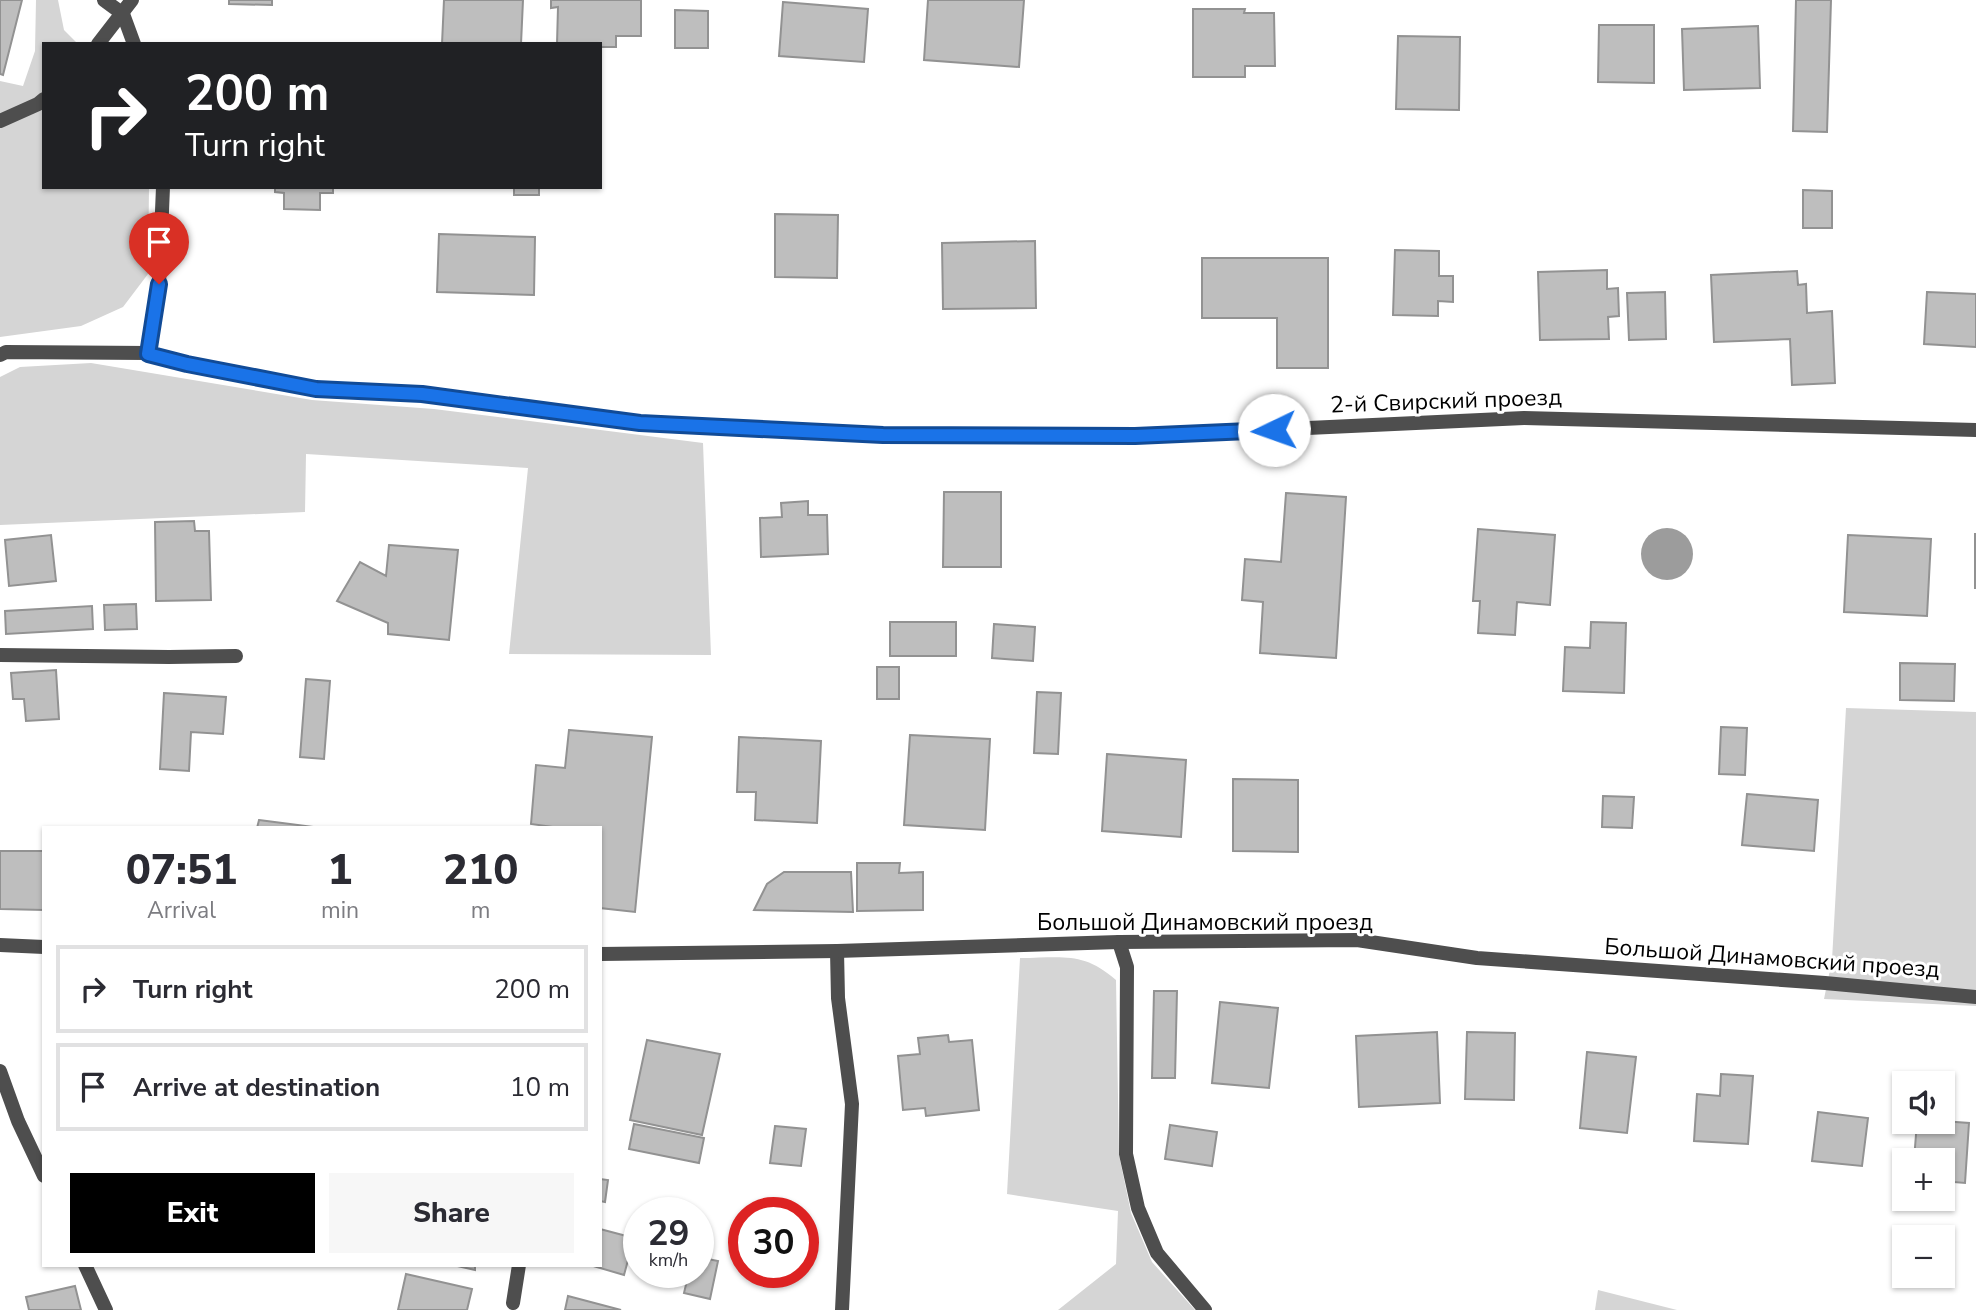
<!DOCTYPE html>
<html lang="en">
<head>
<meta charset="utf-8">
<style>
	body { margin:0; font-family:"Nunito Sans",sans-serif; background:#f7f7f7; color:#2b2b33; height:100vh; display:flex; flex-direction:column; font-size:26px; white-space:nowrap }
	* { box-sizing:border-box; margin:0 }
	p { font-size:23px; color:#7c7c81 }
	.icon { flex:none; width:38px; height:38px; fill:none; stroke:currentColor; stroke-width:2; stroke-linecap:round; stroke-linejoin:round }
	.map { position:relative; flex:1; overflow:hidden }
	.details { position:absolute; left:42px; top:826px; width:560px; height:441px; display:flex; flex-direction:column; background:#fff; border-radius:0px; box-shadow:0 2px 5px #0004 }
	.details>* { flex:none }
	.banner { position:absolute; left:42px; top:42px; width:560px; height:147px; border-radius:0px; box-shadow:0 2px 5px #0004; background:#202124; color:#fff; overflow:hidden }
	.buttons { position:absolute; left:1892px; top:1071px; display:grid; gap:14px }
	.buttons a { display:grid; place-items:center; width:63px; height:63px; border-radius:0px; background:#fff; box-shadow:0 2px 5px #0004; font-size:35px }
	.speed { position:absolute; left:623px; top:1197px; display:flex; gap:14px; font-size:35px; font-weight:700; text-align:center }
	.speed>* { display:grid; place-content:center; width:91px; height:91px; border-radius:50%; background:#fff; box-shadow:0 2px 5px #0004; line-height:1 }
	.speed small { font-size:18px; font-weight:400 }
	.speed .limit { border:10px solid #d22; background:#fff; color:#111 }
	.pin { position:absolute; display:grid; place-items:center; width:60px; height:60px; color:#fff; margin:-72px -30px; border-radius:50% 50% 50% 0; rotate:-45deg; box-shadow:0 0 7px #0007 }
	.pin .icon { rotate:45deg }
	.me { position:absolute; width:77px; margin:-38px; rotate:267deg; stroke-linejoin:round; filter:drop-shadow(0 0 5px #0008) }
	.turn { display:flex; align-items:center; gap:24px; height:147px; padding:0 28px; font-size:32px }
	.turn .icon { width:91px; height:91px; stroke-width:2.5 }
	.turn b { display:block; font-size:49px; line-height:60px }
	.eta { display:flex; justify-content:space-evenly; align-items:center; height:119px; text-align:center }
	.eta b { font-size:42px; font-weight:800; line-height:49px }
	.primary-button { display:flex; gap:14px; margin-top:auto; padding:14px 28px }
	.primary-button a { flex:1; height:80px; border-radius:0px; background:#000; color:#fff; font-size:28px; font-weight:800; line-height:80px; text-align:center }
	.primary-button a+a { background:#f7f7f7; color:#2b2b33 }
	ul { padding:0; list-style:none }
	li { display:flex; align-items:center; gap:21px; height:88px; margin:0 14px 10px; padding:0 14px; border:4px solid #e1e1e2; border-radius:0px }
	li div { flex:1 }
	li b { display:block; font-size:26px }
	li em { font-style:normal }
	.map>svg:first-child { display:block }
	.green { fill:#d5d5d5 }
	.water { fill:#9c9c9c }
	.building { fill:#bebebe; stroke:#929292; stroke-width:2 }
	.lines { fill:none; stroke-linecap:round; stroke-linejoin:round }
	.lane { stroke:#4e4e4e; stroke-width:14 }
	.street { stroke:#4e4e4e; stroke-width:14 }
	.route-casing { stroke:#114b97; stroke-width:18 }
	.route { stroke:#1a73e8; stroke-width:12 }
	.labels { text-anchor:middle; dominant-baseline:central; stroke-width:6; stroke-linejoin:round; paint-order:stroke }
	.street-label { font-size:23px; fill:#000; stroke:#fff }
</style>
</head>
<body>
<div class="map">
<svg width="1976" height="1310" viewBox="0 0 1976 1310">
	<rect width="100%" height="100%" fill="#fff"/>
	<g class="green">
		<polygon points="36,0 58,0 64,30 78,44 44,44 44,187 149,187 148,274 123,307 81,326 0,337 0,81 23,86 35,51"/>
		<polygon points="91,363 312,400 434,409 703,443 711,655 509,654 528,468 306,454 305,512 0,525 0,377 20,367"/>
		<polygon points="1846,708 1976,712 1976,1006 1824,999 1832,960"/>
		<path d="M 1020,958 C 1062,958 1083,951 1116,980 L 1119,1155 L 1131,1213 L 1152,1262 L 1195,1310 L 1058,1310 L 1116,1264 L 1118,1211 L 1007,1194 Z"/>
		<polygon points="1598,1290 1677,1310 1595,1310"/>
	</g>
	<circle class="water" cx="1667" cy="554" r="26"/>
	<g class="building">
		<polygon points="0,0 22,0 3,75 0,74"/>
		<polygon points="229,0 272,0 272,5 229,4"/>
		<polygon points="444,0 523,0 521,44 442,44"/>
		<polygon points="551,0 641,0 641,36 616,36 616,47 600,47 600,44 557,44 558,7 551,8"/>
		<polygon points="928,0 1024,0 1019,67 924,60"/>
		<polygon points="1796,0 1831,0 1827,132 1793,131"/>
		<polygon points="783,2 868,9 864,62 779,56"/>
		<polygon points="1193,9 1245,9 1244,13 1274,13 1275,66 1245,66 1245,77 1193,77"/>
		<polygon points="675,10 708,11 708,48 675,48"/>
		<polygon points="1599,25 1654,25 1654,83 1598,82"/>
		<polygon points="1758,26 1760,88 1684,90 1682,29"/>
		<polygon points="1398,36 1460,37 1459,110 1396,109"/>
		<polygon points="275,187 333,187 333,193 320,193 320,210 284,209 284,193 275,192"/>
		<rect x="514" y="187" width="25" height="8"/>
		<polygon points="1803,190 1832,191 1832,228 1803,228"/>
		<polygon points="775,214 838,215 837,278 775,277"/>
		<polygon points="439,234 535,237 534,295 437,292"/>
		<polygon points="1035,241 1036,308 943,309 942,243"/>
		<polygon points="1395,250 1439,251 1439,276 1453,276 1453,302 1438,301 1438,316 1393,315"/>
		<polygon points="1202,258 1328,258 1328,368 1277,368 1277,318 1202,318"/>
		<polygon points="1607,270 1607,289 1618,288 1619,316 1608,317 1609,339 1540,340 1538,272"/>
		<polygon points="1797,271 1798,285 1806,284 1807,313 1832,311 1835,383 1792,385 1790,339 1714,342 1711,275"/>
		<polygon points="1665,292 1666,339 1629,340 1627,293"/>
		<polygon points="1927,292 1976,294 1976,347 1924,344"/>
		<polygon points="944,492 1001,492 1001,567 943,567"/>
		<polygon points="1286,493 1346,497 1336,658 1260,653 1263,602 1242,600 1245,559 1281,562"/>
		<polygon points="808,501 808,515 827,515 828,554 761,557 760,518 782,517 781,503"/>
		<polygon points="194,521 195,531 209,531 211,600 156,601 155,522"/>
		<polygon points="1478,529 1555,535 1550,605 1517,602 1515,635 1478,633 1480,601 1473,601"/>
		<rect x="1975" y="534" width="1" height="54"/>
		<polygon points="51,535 56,581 9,586 5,540"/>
		<polygon points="1848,535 1931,539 1927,616 1844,612"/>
		<polygon points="389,545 458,550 449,640 388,634 388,623 337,601 360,562 386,576"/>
		<polygon points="136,604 137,629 105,630 104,605"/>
		<polygon points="92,606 93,629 6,634 5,611"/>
		<rect x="890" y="622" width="66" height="34"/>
		<polygon points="1591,622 1626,623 1624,693 1563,691 1565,647 1590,648"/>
		<polygon points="994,624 1035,627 1033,661 992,658"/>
		<polygon points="1900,663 1955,664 1954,701 1900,700"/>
		<rect x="877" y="667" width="22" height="32"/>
		<polygon points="56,670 59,719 26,721 24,699 13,699 11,673"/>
		<polygon points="306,679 330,681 324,759 300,757"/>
		<polygon points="1037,692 1061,693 1058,754 1034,753"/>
		<polygon points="164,693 226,697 223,734 191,732 189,771 160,769"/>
		<polygon points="1721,727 1747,728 1745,775 1719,774"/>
		<polygon points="569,730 652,737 635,912 600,908 600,828 560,828 531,824 536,765 565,768"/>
		<polygon points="910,735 990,739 985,830 904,825"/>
		<polygon points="739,737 821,741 817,823 755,820 756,792 737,792"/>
		<polygon points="1107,754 1186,760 1181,837 1102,831"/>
		<polygon points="1233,779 1298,780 1298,852 1233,851"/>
		<polygon points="1747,794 1818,800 1814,851 1742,845"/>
		<polygon points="1603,796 1634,797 1632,828 1602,827"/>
		<polygon points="259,820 321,828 257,828"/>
		<polygon points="0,851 44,851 44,910 0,909"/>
		<polygon points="857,863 900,863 899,873 923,872 923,910 857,911"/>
		<polygon points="784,872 851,872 853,912 754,910 767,884"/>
		<polygon points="1154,991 1177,991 1175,1078 1152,1078"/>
		<polygon points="1220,1002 1278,1008 1269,1088 1212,1083"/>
		<polygon points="1437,1032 1440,1103 1359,1107 1356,1036"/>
		<polygon points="1467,1032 1515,1033 1514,1100 1465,1099"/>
		<polygon points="948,1035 949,1042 972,1040 979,1110 926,1116 925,1108 903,1110 898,1056 920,1054 918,1038"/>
		<polygon points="647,1040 720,1054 702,1135 630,1120"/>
		<polygon points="1587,1052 1636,1057 1627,1133 1580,1128"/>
		<polygon points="1721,1074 1753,1076 1748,1144 1694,1141 1697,1094 1720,1096"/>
		<polygon points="1818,1112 1868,1118 1862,1166 1812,1161"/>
		<polygon points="1942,1121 1969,1123 1965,1183 1942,1181 1942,1160 1914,1160 1917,1122"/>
		<polygon points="634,1124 704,1138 699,1163 629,1149"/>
		<polygon points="1170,1125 1217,1132 1212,1166 1165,1159"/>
		<polygon points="775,1126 806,1129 801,1166 770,1163"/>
		<polygon points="600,1179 608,1180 605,1202 600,1201"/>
		<polygon points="600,1229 634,1238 624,1275 590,1265 600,1265"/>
		<polygon points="698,1257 718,1261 710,1299 684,1293 689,1272 698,1272"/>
		<polygon points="453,1265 475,1265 475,1270"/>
		<polygon points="406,1274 472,1289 467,1310 398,1310"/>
		<polygon points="75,1286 81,1310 29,1310 26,1297"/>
		<polygon points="568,1296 621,1310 565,1310"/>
	</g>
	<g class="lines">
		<g class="lane">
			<polyline points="104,0 123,14"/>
			<polyline points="0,655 169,657 236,656"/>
			<polyline points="837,951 838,998 852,1104 842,1310"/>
		</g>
		<g class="street">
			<polyline points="123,14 134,44"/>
			<polyline points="98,44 132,0"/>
			<polyline points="0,121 38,104 44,99"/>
			<polyline points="148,353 159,284 163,187"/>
			<polyline points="0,355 6,352 148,353 187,364 316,389 422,394 640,423 882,435 1135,436 1524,418 1976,430"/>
			<polyline points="1119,942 1127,967 1126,1154 1138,1208 1157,1253 1205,1310"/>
			<polyline points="0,945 44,947"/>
			<polyline points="600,954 837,951 1119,942 1357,940 1477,958 1825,983 1976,997"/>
			<polyline points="0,1071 18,1121 44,1176"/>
			<polyline points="85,1265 106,1310"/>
			<polyline points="513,1303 519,1265"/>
		</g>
	</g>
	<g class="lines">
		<defs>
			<polyline id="route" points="159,284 148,354 187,364 316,389 422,394 640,423 883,435 1135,436 1274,430"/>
		</defs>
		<use href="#route" class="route-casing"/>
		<use href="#route" class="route"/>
	</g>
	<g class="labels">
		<g class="street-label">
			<text transform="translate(1446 401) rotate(-2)">2-й Свирский проезд</text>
			<text x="1205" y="922">Большой Динамовский проезд</text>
			<text transform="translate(1772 958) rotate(4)">Большой Динамовский проезд</text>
		</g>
	</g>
</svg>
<div class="buttons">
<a><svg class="icon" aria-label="sound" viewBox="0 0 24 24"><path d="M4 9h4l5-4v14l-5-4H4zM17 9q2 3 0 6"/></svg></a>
<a>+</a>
<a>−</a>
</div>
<div class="speed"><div>29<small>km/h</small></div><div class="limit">30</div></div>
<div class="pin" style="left:159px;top:284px;background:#d93025"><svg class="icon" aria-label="arrive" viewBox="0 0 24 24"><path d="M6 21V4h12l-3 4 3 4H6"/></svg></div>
<svg class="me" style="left:1274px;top:430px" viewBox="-20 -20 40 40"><circle r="19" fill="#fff"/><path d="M0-13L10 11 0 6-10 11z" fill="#1a73e8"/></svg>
<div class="banner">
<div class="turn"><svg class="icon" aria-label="right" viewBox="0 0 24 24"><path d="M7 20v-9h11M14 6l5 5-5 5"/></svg><div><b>200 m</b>Turn right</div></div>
</div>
<section class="details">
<div class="eta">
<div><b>07:51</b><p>Arrival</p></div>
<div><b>1</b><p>min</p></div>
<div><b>210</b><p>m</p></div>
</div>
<ul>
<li><svg class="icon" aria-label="right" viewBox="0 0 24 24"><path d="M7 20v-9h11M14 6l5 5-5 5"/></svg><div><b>Turn right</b></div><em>200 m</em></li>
<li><svg class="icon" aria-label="arrive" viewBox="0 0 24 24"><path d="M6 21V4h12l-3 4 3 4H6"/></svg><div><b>Arrive at destination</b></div><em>10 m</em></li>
</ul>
<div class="primary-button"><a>Exit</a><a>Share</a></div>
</section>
</div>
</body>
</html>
